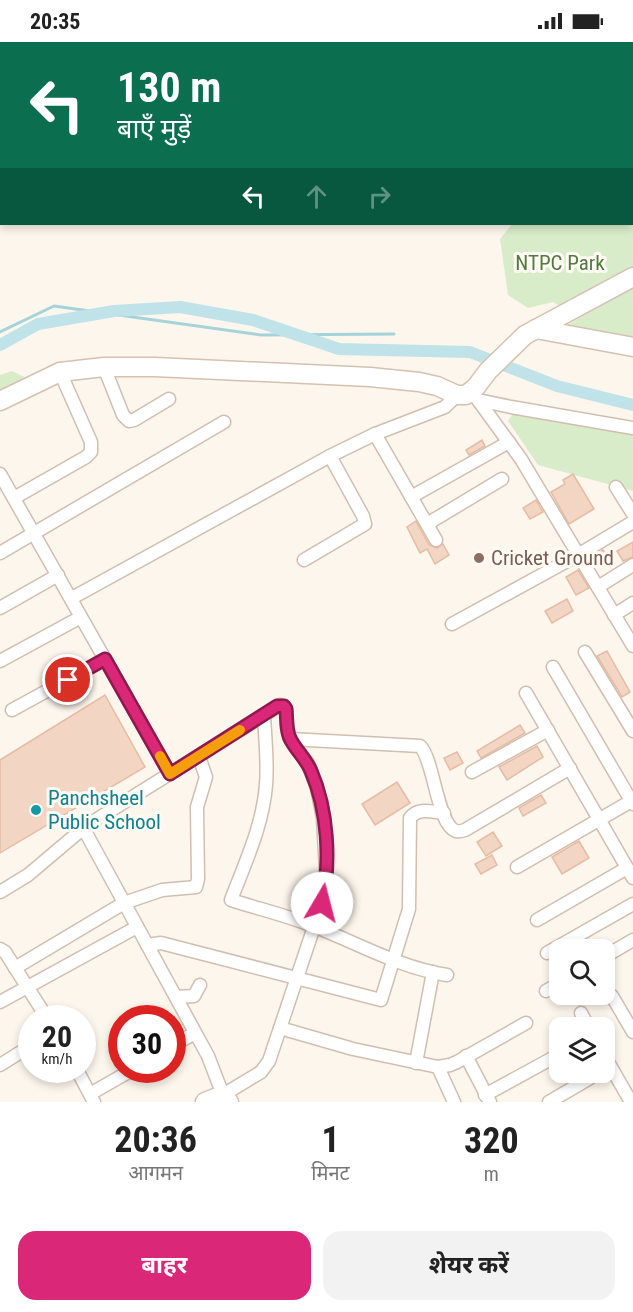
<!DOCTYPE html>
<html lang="hi">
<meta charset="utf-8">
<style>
:root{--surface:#fff;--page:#f2f2f2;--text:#222;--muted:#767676;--accent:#db2777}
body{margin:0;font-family:"Roboto Condensed","Noto Sans Devanagari",sans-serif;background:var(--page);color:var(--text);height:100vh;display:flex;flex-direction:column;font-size:22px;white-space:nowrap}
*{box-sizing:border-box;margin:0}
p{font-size:20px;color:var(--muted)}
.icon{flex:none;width:33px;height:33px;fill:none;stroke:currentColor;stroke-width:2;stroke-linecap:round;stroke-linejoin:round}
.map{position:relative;height:1060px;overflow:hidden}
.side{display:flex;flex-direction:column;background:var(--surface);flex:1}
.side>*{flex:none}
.top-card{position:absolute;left:0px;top:0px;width:633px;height:183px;box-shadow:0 3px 9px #0003;background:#0b6e4f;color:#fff;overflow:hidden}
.buttons{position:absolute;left:549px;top:897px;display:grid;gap:12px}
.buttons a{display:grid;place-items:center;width:66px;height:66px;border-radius:12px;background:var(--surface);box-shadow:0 3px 9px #0003;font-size:30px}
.speed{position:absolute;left:18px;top:963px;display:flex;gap:12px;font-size:30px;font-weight:700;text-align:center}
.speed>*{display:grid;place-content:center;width:78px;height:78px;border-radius:50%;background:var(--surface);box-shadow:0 3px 9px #0003;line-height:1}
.speed small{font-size:15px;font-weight:400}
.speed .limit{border:9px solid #d22;background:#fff;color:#111}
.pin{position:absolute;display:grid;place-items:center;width:51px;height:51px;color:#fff;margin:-26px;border:3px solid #fff;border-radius:50%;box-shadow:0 2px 6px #0007}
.me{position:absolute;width:66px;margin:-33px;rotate:8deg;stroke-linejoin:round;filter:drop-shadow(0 0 4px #0008)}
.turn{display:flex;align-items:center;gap:21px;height:126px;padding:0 18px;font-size:27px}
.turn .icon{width:78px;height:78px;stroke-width:2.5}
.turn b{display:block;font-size:42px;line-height:51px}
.lanes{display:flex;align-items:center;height:57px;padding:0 18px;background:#0003;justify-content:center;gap:30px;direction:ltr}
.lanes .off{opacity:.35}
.eta{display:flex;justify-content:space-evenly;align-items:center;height:102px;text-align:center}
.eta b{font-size:36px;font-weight:700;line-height:42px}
.button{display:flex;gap:12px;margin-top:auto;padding:12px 18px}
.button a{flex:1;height:69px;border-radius:18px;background:var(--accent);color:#fff;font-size:24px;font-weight:700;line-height:69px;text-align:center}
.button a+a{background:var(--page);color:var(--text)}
.status{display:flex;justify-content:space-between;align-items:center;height:42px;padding:0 30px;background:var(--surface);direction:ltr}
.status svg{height:16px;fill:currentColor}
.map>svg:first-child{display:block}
.green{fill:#d8ecc9}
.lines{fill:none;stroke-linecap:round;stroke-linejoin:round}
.stream{stroke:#a5d3da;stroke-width:3}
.canal{stroke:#bfe3e8;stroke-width:12}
.building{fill:#f3d5c3;stroke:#e6bba3;stroke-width:1.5}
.street-casing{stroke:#d1beb0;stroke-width:15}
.secondary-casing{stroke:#d6c0b0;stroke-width:21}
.path{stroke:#d9b8a5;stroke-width:2;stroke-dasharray:1.5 4.5;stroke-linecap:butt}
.street{stroke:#fff;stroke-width:12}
.secondary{stroke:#fff;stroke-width:18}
.route-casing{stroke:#8e194d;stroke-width:15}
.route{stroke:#db2777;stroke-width:10}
.slow{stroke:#f59e0b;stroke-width:10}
.education-dot{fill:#8d6e63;stroke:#fffaf3;stroke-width:2}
.culture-dot{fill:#0f9aa8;stroke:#fffaf3;stroke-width:2}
.labels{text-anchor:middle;stroke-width:6;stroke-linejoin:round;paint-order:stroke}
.park-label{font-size:21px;fill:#537a41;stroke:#fffaf3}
.education-label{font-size:21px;fill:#785e54;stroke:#fffaf3;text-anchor:start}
.culture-label{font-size:21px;fill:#0d838f;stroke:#fffaf3;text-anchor:start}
</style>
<div class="status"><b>20:35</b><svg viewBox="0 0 49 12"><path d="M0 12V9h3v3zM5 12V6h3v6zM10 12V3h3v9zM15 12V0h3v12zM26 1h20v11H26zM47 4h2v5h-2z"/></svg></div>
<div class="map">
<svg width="633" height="1060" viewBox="0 0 633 1060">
<rect width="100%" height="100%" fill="#fdf6ec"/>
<g class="green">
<path d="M0 0H417L2 2 0 149Z"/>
<path d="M633 58V229L565 267 553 260 528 266 508 253 500 197 512 182H632Z"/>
<path d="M633 242V300L566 284 625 247Z"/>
<path d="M12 329 32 339 0 356V333Z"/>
<path d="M515 369 633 392V449L538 423 508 379Z"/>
</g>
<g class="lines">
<path class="stream" d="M0 290 54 264 261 293 394 292"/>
<path class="canal" d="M0 303 38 282 114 269 180 265 253 278 339 307 470 310 557 344 633 363"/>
</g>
<g class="building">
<path d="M482 398 485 404 469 413 466 408Z"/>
<path d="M573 432 594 467 569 482 551 450 565 442 563 438Z"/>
<path d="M536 458 543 470 530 477 523 466Z"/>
<path d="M416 479 429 503 437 506 443 502 449 513 435 522 427 507 420 511 407 485Z"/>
<path d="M633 500V515L623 519 617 509Z"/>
<path d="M603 508 610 519 602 524 600 519 594 523 590 516Z"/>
<path d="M578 528 589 546 576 553 566 535Z"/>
<path d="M567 557 573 569 552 581 545 569Z"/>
<path d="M607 609 630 650 622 655 597 614Z"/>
<path d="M105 653 145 725 0 811V718Z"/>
<path d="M520 683 525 691 481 716 477 709Z"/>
<path d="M537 704 543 715 507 738 499 725Z"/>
<path d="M457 710 463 721 450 728 444 716Z"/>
<path d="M397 740 410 761 375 783 362 762Z"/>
<path d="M541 753 546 761 523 774 519 766Z"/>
<path d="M493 790 502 804 486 814 477 800Z"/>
<path d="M579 799 589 816 562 832 552 815Z"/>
<path d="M492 813 497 823 481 832 475 822Z"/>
</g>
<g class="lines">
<g class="street-casing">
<g id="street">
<path d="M104 325 123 373 129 379 134 378 169 357"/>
<path d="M478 358 521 417 633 604"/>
<path d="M478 358 511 365 633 386"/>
<path d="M375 392 436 498"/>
<path d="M0 432 170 732"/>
<path d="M616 445 633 472"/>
<path d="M411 455 509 400"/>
<path d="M14 456 86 415 91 410V400L60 330"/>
<path d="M427 482 502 437"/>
<path d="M0 511 224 380"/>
<path d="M304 518 365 482 363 474 330 414"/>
<path d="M598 545 633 523"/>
<path d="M72 556 330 414 375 392 445 365 457 353"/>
<path d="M0 566 58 533"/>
<path d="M614 573 633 561"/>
<path d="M452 582 578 513 633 480"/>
<path d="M585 610 633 689"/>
<path d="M0 619 81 575"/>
<path d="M553 625 633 762"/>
<path d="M526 651 633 836"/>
<path d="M280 663 286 667 287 685 290 697 308 722 317 746 323 776 326 829 322 861 269 1019 261 1030 223 1053 208 1014 86 791V784Z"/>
<path d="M12 668 105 617"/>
<path d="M264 673C265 696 268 720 266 743 263 783 245 821 231 858 259 867 289 874 316 885 359 902 401 926 447 933"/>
<path d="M290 697 420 704C434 717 437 783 456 789 459 790 462 789 465 788L570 726"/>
<path d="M472 730 548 688"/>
<path d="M517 825 633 758"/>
<path d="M0 850 28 833 86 784"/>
<path d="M537 878 627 826"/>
<path d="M147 903 161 901 381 958 409 867 410 776C418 765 432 770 444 771"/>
<path d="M0 907 5 910 47 976"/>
<path d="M547 911 633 862"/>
<path d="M604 915 633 898"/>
<path d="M15 926 124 861 162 848 196 845 198 837 197 765 206 735 199 715"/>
<path d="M546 949 560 941"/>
<path d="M612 954 633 990"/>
<path d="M176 955 194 954 200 943"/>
<path d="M0 960 137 885"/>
<path d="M581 971 589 986"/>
<path d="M280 986 353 1007 438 1025 450 1023 457 1020 526 981"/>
<path d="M172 1004 195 991"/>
<path d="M604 1013 631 1060"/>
<path d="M466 1014 490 1060"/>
<path d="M416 1021 433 930"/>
<path d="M0 1023 32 1003"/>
<path d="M438 1025 454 1060"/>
<path d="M77 1028 94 1060"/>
<path d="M90 1052 132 1028"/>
<path d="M485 1053 560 1012"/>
<path d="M549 1060 590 1036"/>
</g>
</g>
<g class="secondary-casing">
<g id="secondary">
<path d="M536 287 633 305"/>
<path d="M0 359 60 330 104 325H155L370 335 419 340 437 344 457 353H466L476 345 488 329 525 293 633 235"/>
<path d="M205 1060 223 1053 229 1060"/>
</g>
</g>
<g class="path">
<path d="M273 2 289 0"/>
<path d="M0 16H2"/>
</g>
<use href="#street" class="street"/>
<use href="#secondary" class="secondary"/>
</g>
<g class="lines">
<g class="route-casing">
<path id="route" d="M68 638 105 617 170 732 277 664H284L286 667C287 676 286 685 289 694 294 707 306 716 311 729 328 768 331 820 322 861"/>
</g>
<use href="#route" class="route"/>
<path class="slow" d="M160 714 170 732 240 688"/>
</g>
<circle class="education-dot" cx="479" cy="516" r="6"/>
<circle class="culture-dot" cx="36" cy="768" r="6"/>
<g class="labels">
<g class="park-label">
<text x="560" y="228">NTPC Park</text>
</g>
<g class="education-label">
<text x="491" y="523">Cricket Ground</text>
</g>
<g class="culture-label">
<text x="48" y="763">Panchsheel<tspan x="48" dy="24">Public School</tspan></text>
</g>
</g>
</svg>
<div class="buttons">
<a><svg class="icon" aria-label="search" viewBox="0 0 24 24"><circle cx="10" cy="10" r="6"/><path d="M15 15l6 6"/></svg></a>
<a><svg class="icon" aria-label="layers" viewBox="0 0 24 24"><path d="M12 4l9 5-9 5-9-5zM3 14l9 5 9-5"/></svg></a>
</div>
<div class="speed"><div>20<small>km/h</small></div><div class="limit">30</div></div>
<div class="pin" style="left:68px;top:638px;background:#d93025"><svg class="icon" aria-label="arrive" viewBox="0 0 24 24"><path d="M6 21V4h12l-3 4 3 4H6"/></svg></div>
<svg class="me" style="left:322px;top:861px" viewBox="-20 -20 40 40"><circle r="19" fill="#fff"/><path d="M0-13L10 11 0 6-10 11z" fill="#db2777"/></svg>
<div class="top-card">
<div class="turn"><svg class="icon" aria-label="left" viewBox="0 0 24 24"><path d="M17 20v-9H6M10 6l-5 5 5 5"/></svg><div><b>130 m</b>बाएँ मुड़ें</div></div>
<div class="lanes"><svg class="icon" aria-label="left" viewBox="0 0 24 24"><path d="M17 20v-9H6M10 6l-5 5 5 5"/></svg><svg class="icon off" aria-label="ahead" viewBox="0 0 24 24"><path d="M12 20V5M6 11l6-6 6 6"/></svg><svg class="icon off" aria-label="right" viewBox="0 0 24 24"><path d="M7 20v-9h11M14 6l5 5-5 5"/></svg></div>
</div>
</div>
<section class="side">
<div class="eta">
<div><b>20:36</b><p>आगमन</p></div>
<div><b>1</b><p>मिनट</p></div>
<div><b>320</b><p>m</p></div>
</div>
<div class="button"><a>बाहर</a><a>शेयर करें</a></div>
</section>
